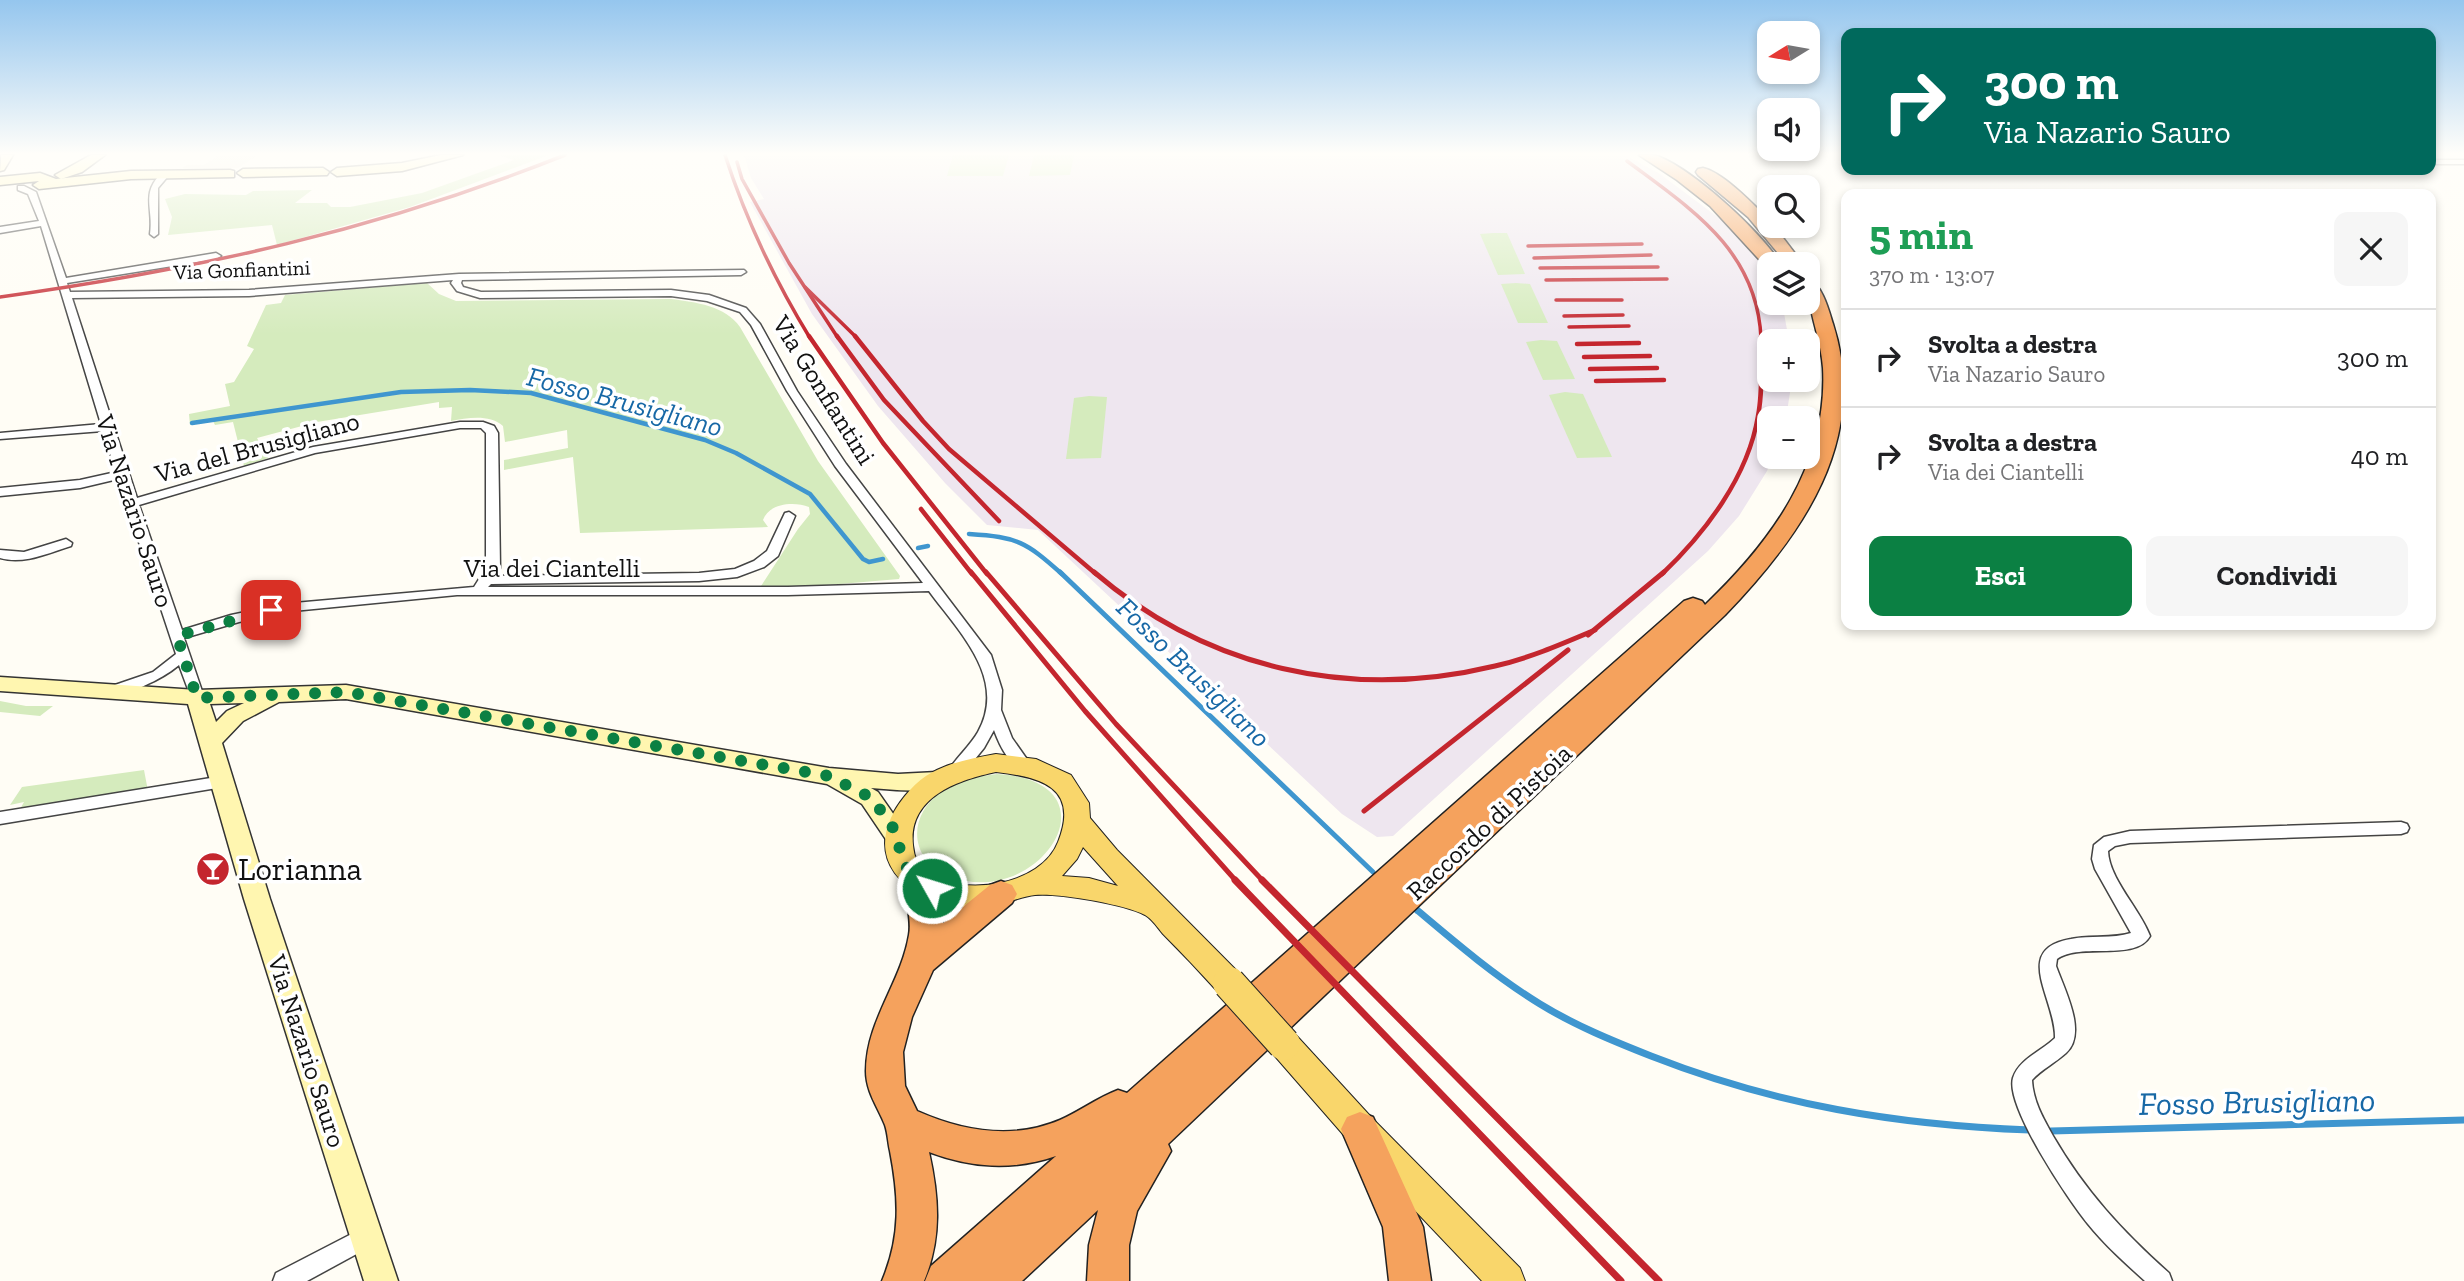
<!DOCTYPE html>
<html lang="it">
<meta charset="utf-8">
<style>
:root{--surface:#fff;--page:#f6f6f6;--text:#202124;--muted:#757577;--line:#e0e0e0;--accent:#0b8043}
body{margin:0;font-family:"Zilla Slab",serif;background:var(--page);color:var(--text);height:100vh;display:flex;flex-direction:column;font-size:26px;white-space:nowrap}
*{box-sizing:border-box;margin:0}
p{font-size:23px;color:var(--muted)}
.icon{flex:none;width:38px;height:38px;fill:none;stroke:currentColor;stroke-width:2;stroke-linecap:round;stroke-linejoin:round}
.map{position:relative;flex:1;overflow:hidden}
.panel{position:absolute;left:1841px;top:189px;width:595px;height:441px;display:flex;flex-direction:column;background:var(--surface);border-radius:14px;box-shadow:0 4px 10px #0003}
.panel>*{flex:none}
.banner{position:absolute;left:1841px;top:28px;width:595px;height:147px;border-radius:14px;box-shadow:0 4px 10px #0003;background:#00695c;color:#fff;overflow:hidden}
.needle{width:46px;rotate:259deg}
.buttons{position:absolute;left:1757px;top:21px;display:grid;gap:14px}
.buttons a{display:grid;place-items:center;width:63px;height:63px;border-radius:14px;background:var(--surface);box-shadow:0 4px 10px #0003;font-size:35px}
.pin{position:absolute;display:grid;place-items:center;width:60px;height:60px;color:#fff;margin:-30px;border-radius:14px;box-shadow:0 4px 10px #0006}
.me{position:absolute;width:77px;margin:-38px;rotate:309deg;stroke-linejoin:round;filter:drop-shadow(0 0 5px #0008)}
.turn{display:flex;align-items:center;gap:24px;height:147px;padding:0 28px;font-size:32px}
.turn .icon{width:91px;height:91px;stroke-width:2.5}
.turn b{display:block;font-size:49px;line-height:60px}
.round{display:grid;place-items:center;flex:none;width:74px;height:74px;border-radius:14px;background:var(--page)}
.head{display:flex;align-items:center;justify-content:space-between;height:119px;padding:0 28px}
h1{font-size:42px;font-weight:800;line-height:52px;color:#1e9e55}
.action{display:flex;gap:14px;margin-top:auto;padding:14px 28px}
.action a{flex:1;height:80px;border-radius:14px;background:var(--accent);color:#fff;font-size:28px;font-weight:800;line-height:80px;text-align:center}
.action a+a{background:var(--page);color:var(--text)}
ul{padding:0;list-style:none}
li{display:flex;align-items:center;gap:21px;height:98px;padding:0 28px;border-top:2px solid var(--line)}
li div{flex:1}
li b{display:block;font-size:26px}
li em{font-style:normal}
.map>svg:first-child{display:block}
.industrial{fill:#eee6ef}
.green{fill:#d5ebbd}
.plaza{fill:#f1ede2}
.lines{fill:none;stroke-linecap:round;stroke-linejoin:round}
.stream-far2{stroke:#3f96cf;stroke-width:4.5}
.stream-far1{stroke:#3f96cf;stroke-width:5}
.stream{stroke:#3f96cf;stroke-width:7}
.street-casing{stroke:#444;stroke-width:3}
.secondary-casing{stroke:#333;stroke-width:3}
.primary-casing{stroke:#222;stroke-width:2}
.highway-casing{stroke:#222;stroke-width:3}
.street{fill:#fff;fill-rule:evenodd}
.secondary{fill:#fff6b0;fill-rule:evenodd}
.primary{fill:#f9d66b;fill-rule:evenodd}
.highway{fill:#f5a25d;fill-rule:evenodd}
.rail-far3{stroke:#c4262e;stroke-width:3.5}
.rail-far2{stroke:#c4262e;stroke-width:4.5}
.rail-far1{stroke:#c4262e;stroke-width:5}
.rail{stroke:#c4262e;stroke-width:7}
.primary-bridge-casing{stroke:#222;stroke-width:34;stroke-linecap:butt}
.primary-bridge{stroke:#f9d66b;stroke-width:32}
.route{stroke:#0b8043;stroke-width:12;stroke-dasharray:0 21.6}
.labels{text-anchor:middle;stroke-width:7;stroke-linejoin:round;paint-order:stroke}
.far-street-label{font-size:21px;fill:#111;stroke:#fff}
.street-label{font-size:26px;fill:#111;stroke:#fff}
.water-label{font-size:28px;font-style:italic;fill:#1768a6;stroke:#fff}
.near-poi-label{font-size:32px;fill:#111;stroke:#fff;text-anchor:start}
.near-water-label{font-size:33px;font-style:italic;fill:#1768a6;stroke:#fff}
</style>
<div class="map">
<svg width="2464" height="1281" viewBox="0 0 2464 1281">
<rect width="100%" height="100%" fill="#fffdf5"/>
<path class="industrial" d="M744 155H1625L1660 174 1731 227 1757 258 1769 280V303H1780L1784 313 1789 341H1769V380H1792L1786 418H1769V457H1773L1767 471 1739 516 1708 551 1393 836 1377 837 1342 814 1038 530 987 525 945 483 878 406 812 314 750 202 764 199 751 178Z"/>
<g class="green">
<path d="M499 155H549L410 207 277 245 272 225 168 235 172 217 165 199 185 194 246 195 253 191 312 190 295 203H327L331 207H350L422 193 514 160Z"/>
<path d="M953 155H1009L1003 176H947Z"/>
<path d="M1034 155H1074L1070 175 1029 176Z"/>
<path d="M1493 233H1507L1525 274 1498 275 1480 234Z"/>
<path d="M427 283 439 294 456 301 671 299C695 302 726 306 740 327L818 461 900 576 899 579 816 586H761L798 529 810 514 809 507C794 501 769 503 763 520L768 527 580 533 573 457 504 470V460L568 448 567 430 505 442 503 426C489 414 468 418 451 421L452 407 439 408V402L317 422 257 438 268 458 244 466 233 422 215 425 213 421 190 425 189 414 230 406 225 384 234 382 254 349 247 346 266 305 281 303 285 295Z"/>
<path d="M1516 283 1530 284 1548 323H1518L1501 284Z"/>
<path d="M1541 340 1557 341 1575 379 1543 380 1526 342Z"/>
<path d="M1565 392 1583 394 1612 457 1577 458 1549 395Z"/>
<path d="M1089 396 1107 397 1101 458 1066 459 1074 398Z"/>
<path d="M0 701 26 706H53L40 716 0 712Z"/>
<path d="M144 770 148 791 19 811 24 802 10 805 22 787Z"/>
<path d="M997 774C1124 782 1038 912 949 876 909 860 907 816 941 792 958 781 977 776 997 774Z"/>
</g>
<path class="plaza" d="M219 155H258L238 168H182L187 165H204Z"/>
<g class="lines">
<g class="stream-far2">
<path d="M192 423 401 392 470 390 531 393 705 440 736 453 810 494 863 559 869 562 883 559"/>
<path d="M969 534C1018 537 1026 542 1062 574"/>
<path d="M918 548 928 546"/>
</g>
<path class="stream-far1" d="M1060 572 1373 872"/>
<g class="stream">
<path d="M1417 910C1456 943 1496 977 1540 1004 1574 1025 1613 1041 1651 1056 1776 1105 1896 1125 2030 1130"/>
<path d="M2051 1131 2464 1120"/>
</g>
<g class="street-casing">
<g id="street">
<rect x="2431" y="160" width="33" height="4"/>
<path d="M162 173 169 175 158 188V234L154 237 150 234C154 209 140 193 162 173Z"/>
<path d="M18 186H24L36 192 66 278 216 253 221 256 216 259 67 283 70 292 249 290 459 274 744 270 746 272 741 275 462 280 461 283 463 287 481 292 671 290 709 295 746 308 760 324 797 391 846 464 991 655 1002 690 1001 710 1012 738 1031 765 1029 769C1012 773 999 744 994 730L984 748 962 775H950L948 771C957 757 970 746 978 732 1008 678 958 631 929 591L788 595H457L283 612 239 622 184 638 204 697 202 700H192L179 665C165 677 128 697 109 693L107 690 109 687 153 672 176 654 118 479 80 488 0 496V488L80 480 116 472 103 431 0 439V433L101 424 41 226 0 233V227L39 221 28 194 18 190ZM453 280 451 283 457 291 480 298 671 296 707 301 740 312 751 325 787 391 835 466 923 583 788 587H488L491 584 699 581 737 577 764 567 778 556 795 516 789 512 785 513 767 551 754 561 735 569 699 573 497 576 500 568 498 433 494 426 483 422H460L313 447 137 498 72 298 249 296ZM460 428H481L486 433V568L474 587 283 604 231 615 182 630 139 505 315 453Z"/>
<path d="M66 539 72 543 71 546C48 553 24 565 0 558V550L24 552Z"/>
<path d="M223 776 229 778 231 782 229 786 0 824V812Z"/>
<path d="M2401 822 2407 824 2409 828 2407 832 2401 834 2130 843 2115 846 2108 851C2109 879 2140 909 2150 936 2136 962 2080 942 2057 959L2056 966C2064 989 2088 1033 2066 1053 2055 1063 2042 1069 2032 1080 2033 1101 2043 1118 2053 1136 2085 1191 2122 1231 2169 1273L2172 1281H2145C2125 1263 2105 1245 2088 1224 2069 1201 2005 1106 2013 1078 2019 1059 2042 1051 2055 1038 2056 999 2011 949 2071 939 2090 935 2112 939 2131 933L2095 869 2092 859 2094 845 2104 837 2130 831Z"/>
<path d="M367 1226 375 1230 378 1237 375 1244 307 1281H273L276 1273Z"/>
</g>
</g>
<g class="secondary-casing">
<g id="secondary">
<path d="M1 155H13L4 170 0 171Z"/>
<path d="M91 155H105L82 172 61 179 55 175Z"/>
<path d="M441 155H463L402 171 337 176 331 172 337 168 402 163Z"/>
<path d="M323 168 329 172 327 175 243 177 237 173 243 169Z"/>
<path d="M230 170 234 171V177L131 179 39 189 33 185 39 181 0 185V177L40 173 56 179 131 171Z"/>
<path d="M0 677 197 690 346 685 829 768 898 774 937 772 945 774 949 780 945 786C922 793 895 790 871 788L878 792 908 835 905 841 896 844 887 841 862 804 827 784 346 699 279 702 243 721 222 743 270 899 398 1281H364L244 899 188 704 0 691ZM244 703 227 711 216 722 210 704Z"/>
</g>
</g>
<g class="primary-casing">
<g id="primary">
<path d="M996 754 1036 759 1071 775 1089 803 1090 818 1117 850 1240 974 1244 983 1240 992 1229 995 1218 992C1200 972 1182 953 1163 934 1158 928 1152 919 1145 915 1123 904 1059 893 1035 895 1017 897 998 908 978 908 906 907 851 855 910 790 932 765 964 760 996 754ZM996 772C1040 777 1080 787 1058 842 1041 886 963 897 927 873 917 866 914 856 913 845 908 797 958 780 996 772ZM1083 847 1118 886 1089 878 1062 876 1077 859Z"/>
<path d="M1284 1031 1295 1034 1372 1118 1520 1268 1525 1281H1482L1348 1140 1273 1054 1268 1044 1273 1034Z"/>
</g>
</g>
<g class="highway-casing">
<g id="highway">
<path d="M1639 155C1646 155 1654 154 1660 157 1697 173 1760 231 1781 264H1769V268H1767L1710 206 1677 180Z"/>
<path d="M1703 168C1724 173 1754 205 1769 220V226H1774L1803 264H1787L1748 217 1698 175 1696 172 1698 169Z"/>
<path d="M1808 280C1822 283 1829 311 1833 324 1870 440 1802 535 1725 615L1168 1144 1171 1151 1137 1211 1129 1245V1281H1087L1089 1245 1098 1210 1022 1281H925L931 1266 1056 1156C1012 1171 972 1168 929 1152 939 1197 942 1238 924 1281H882C901 1236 899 1198 890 1151 888 1143 888 1134 885 1125 878 1107 866 1092 866 1071 866 1021 901 983 909 935 913 915 900 891 910 873L921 870 932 873 937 882 943 923 990 885 1001 881 1012 885 1017 894 1012 903 933 970 912 1017 903 1052 905 1086 917 1111C962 1131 1013 1140 1060 1120 1080 1111 1097 1098 1118 1090L1127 1093 1684 601 1693 598 1702 601 1705 605C1772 541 1828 465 1823 368 1821 337 1807 310 1808 280Z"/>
<path d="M1360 1112 1373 1117 1423 1227 1431 1281H1389L1383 1227 1341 1129 1347 1117Z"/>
</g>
</g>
<use href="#street" class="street"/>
<use href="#secondary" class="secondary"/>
<use href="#primary" class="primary"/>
<use href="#highway" class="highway"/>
<g class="rail-far3">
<path d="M725 155C746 220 774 279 810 338"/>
<path d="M1627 161C1691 209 1757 250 1761 338"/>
<path d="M737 162 742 179 789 263 838 338"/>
<path d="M1528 246 1642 244"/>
<path d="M1534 258 1651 255"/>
<path d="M1540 268 1658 267"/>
<path d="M1546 280 1667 279"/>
<path d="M805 287 857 338"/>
<path d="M0 297C200 269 377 230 565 155"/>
<path d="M1556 300H1622"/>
<path d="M1564 316 1623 315"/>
<path d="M1569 327 1629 326"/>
</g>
<g class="rail-far2">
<path d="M809 336 883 443 987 574"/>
<path d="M837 336 884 400 999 521"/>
<path d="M855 336 923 421 949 449 1096 574"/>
<path d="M1577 344 1639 343"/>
<path d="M1584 357 1650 356"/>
<path d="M1590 369 1657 368"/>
<path d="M1596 381 1664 380"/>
<path d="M921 509 972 574"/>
<path d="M1662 574C1705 533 1748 477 1758 416 1763 390 1761 362 1761 336"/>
</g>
<g class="rail-far1">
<path d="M971 572 1085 711 1237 882"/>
<path d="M986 572 1116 724 1264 882"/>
<path d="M1094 572C1207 669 1350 701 1495 666 1530 658 1562 644 1595 630"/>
<path d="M1588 635 1664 572"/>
<path d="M1364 811 1568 650"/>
</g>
<g class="rail">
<path d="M1235 880 1621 1281"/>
<path d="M1262 880 1659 1281"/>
</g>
<g class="primary-bridge-casing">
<path id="primary-bridge" d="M1229 983 1284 1044"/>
</g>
<use href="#primary-bridge" class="primary-bridge"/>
</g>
<linearGradient id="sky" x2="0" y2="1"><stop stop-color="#95c6ee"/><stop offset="0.46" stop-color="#fffefa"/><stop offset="1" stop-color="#fffefa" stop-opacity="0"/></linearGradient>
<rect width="2464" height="334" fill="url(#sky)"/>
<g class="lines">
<path class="route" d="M271 610 177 636 197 698 346 692 829 776C844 786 864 790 876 804 882 813 894 826 897 837 903 863 905 875 932 888"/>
</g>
<defs>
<g id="bar-disc" transform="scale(1.75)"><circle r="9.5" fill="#c4262e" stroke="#fff"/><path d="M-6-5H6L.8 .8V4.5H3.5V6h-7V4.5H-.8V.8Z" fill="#fff"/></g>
</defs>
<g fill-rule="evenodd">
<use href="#bar-disc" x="213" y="869"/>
</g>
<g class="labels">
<g class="far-street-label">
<text transform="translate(242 270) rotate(-2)" y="7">Via Gonfiantini</text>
</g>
<g class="street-label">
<text transform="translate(824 390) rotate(58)" y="9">Via Gonfiantini</text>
<text transform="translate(257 447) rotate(-15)" y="9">Via del Brusigliano</text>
<text transform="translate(135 511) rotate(72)" y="9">Via Nazario Sauro</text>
<text x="552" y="577">Via dei Ciantelli</text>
<text transform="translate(1489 822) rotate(-43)" y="9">Raccordo di Pistoia</text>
<text transform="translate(307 1051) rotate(72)" y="9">Via Nazario Sauro</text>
</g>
<g class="water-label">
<text transform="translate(625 401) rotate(15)" y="10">Fosso Brusigliano</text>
<text transform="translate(1194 672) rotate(44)" y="10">Fosso Brusigliano</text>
</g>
<g class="near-poi-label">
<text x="238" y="880">Lorianna</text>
</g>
<g class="near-water-label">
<text transform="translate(2257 1101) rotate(-1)" y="12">Fosso Brusigliano</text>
</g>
</g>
</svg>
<div class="buttons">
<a><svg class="needle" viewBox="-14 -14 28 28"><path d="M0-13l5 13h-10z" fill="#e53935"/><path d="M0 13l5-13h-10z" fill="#757577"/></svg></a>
<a><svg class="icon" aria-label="sound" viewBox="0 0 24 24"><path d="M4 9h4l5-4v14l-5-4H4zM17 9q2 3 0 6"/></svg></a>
<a><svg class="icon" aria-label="search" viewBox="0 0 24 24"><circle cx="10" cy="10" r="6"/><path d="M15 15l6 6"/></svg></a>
<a><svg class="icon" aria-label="layers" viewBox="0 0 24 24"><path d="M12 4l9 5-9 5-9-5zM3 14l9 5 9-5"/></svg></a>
<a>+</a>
<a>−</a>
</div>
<div class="pin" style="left:271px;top:610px;background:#d93025"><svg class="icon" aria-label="arrive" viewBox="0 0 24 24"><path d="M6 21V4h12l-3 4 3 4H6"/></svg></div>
<svg class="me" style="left:932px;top:888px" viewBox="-20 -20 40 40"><circle r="17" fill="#0b8043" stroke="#fff" stroke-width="3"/><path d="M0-11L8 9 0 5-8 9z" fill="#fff"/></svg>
<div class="banner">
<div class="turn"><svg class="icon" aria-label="right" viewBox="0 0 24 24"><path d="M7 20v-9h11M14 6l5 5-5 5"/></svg><div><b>300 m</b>Via Nazario Sauro</div></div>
</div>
<section class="panel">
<div class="head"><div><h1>5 min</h1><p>370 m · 13:07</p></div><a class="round"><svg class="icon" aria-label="close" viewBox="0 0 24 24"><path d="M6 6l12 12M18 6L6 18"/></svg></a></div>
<ul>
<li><svg class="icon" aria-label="right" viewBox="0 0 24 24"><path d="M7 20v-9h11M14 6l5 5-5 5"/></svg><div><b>Svolta a destra</b><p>Via Nazario Sauro</p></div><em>300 m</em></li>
<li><svg class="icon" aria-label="right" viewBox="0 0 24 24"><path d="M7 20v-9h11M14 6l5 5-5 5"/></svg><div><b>Svolta a destra</b><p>Via dei Ciantelli</p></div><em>40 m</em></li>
</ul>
<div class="action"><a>Esci</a><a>Condividi</a></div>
</section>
</div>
